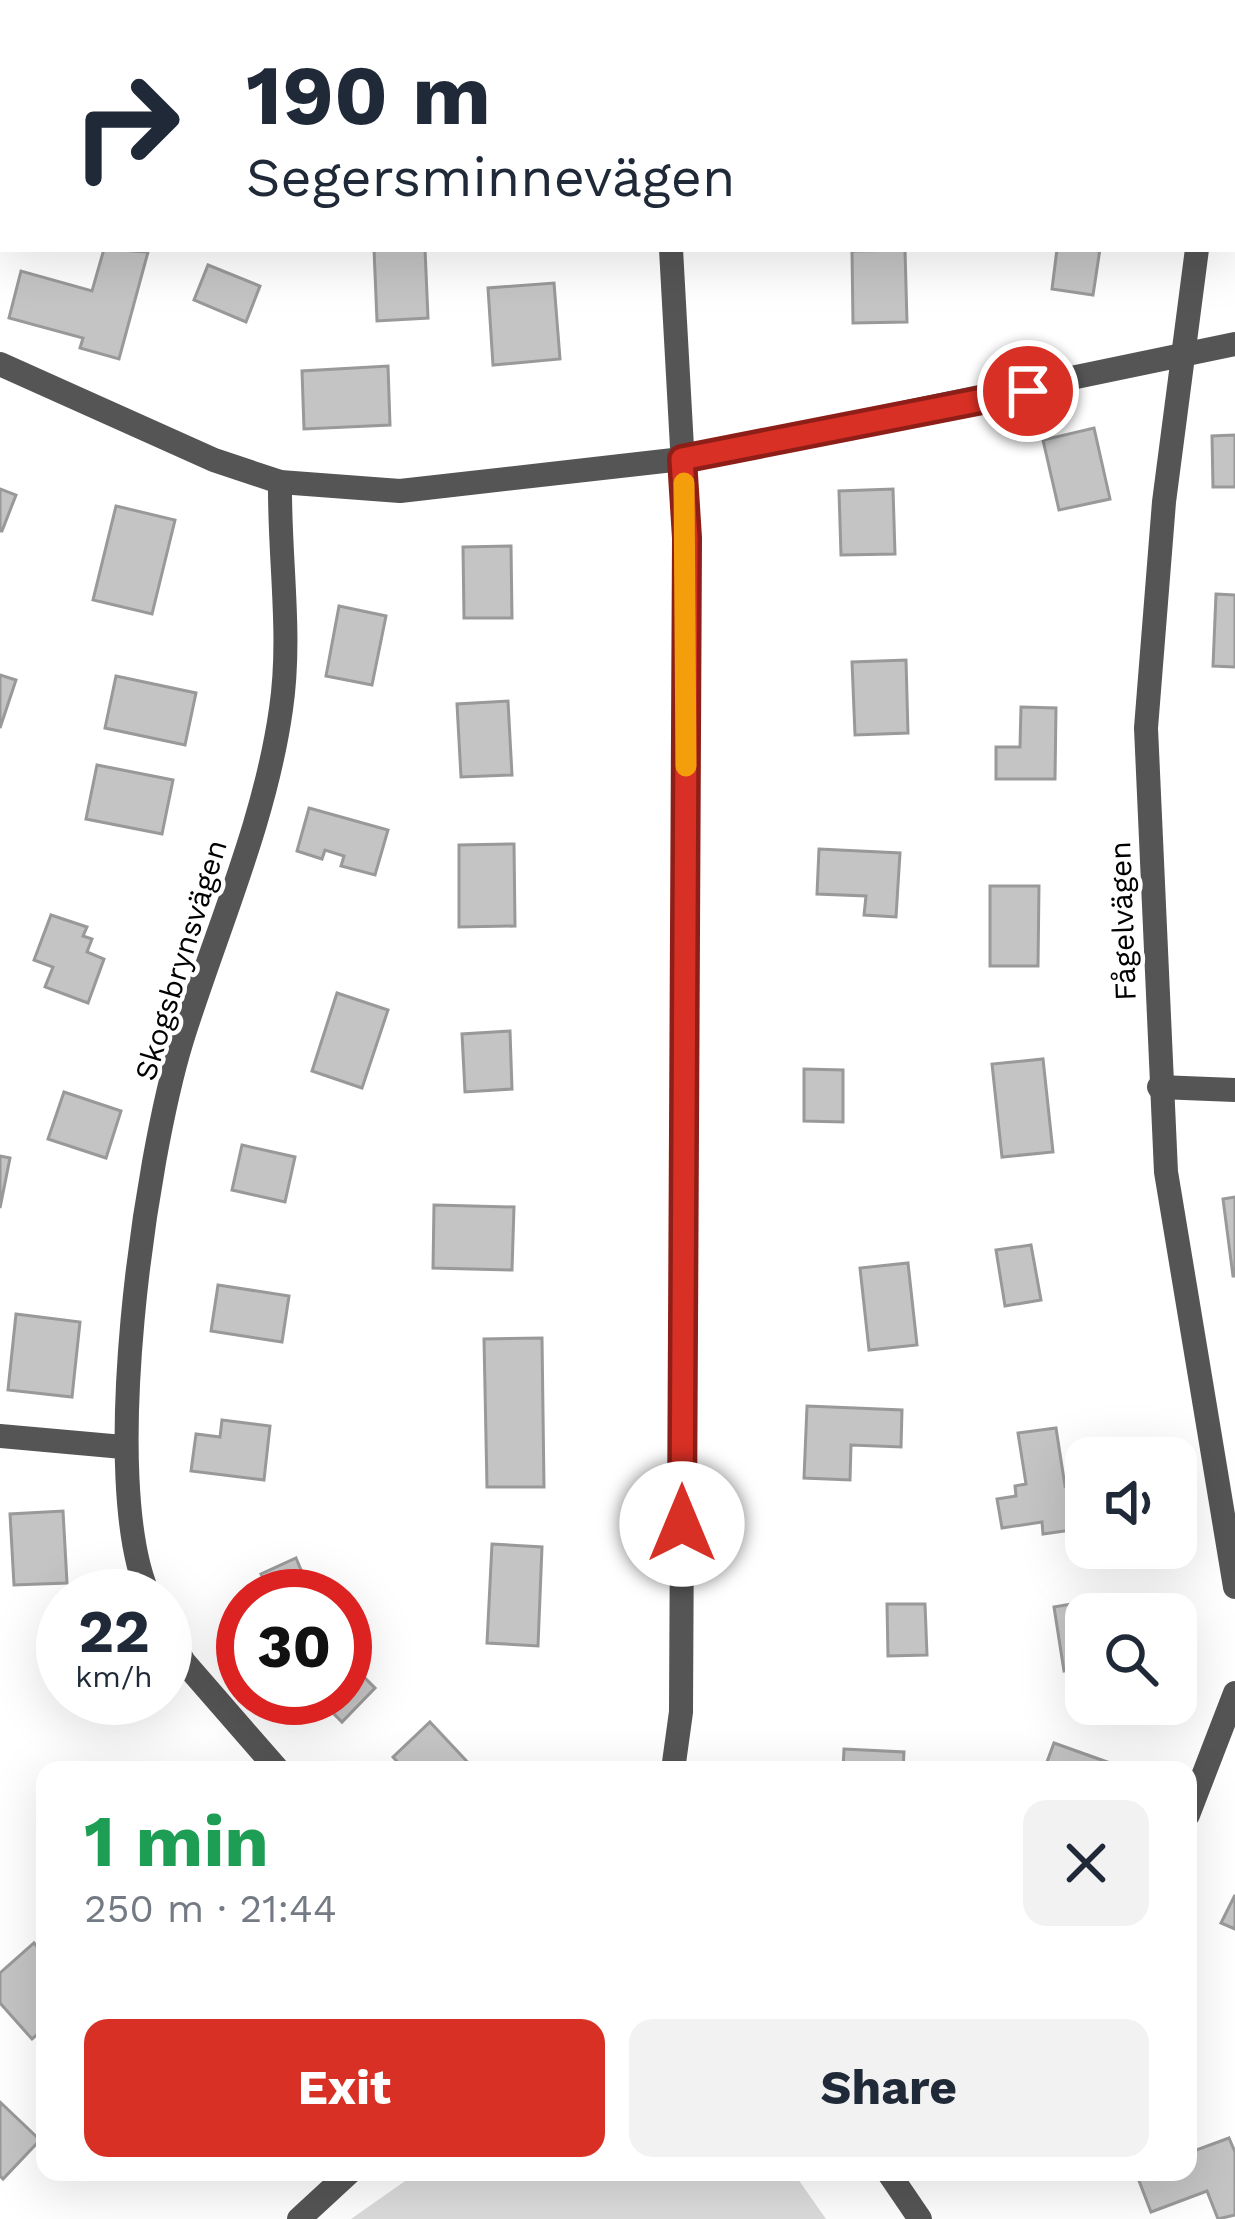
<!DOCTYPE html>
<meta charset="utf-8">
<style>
:root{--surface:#fff;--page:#f2f2f3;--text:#1f2937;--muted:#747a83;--accent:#d93025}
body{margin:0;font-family:"Work Sans",sans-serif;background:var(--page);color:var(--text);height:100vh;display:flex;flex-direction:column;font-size:45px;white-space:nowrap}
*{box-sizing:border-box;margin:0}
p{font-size:39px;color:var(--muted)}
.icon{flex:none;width:66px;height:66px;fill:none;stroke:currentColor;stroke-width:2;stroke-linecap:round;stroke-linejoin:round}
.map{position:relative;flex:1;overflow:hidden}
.panel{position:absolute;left:36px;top:1761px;width:1161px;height:420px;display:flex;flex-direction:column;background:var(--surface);border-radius:24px;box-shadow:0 12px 48px #0002}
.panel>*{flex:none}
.hud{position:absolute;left:0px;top:0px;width:1236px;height:252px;box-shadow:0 12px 48px #0002;background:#fff;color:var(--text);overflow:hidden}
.controls{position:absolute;left:1065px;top:1437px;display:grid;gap:24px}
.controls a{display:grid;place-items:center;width:132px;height:132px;border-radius:24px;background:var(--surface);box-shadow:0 12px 48px #0002;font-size:60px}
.speed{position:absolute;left:36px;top:1569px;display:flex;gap:24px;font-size:60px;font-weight:700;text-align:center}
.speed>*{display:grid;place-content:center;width:156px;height:156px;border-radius:50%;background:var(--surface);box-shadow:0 12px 48px #0002;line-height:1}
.speed small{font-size:30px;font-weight:400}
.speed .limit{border:18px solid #d22;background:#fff;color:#111}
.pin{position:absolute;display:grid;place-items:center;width:102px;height:102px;color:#fff;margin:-51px;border:6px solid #fff;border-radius:50%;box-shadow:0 3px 12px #0007}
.me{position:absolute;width:132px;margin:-66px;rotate:0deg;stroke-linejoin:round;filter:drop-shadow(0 0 9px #0008)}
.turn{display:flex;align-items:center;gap:42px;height:252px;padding:0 48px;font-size:54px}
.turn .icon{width:156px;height:156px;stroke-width:2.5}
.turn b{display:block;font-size:84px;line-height:102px}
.round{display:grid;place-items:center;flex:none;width:126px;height:126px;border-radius:24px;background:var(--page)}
.head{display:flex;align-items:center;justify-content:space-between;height:204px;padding:0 48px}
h1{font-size:72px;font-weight:700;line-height:90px;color:#1e9e55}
.action{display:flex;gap:24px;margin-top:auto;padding:24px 48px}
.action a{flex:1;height:138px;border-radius:24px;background:var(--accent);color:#fff;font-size:48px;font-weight:700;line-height:138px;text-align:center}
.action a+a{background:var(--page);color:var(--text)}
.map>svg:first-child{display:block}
.green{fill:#dcdcdc}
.building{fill:#c4c4c4;stroke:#999;stroke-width:3}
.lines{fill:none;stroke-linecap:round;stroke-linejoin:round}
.minor{stroke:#555;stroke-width:24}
.route-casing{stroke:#8d1f18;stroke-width:30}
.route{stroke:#d93025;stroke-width:21}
.slow{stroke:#f59e0b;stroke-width:21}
.labels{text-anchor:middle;stroke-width:9;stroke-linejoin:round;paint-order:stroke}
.street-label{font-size:30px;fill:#000;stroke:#fff}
</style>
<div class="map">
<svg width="1235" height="2219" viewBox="0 0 1235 2219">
<rect width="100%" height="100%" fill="#fff"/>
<path class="green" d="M418 2172H793L826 2219H351Z"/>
<g class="building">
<path d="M104 249 148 252 119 359 80 348 83 338 9 318 21 271 92 291Z"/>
<path d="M374 249H425L428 318 377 321Z"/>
<path d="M1057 249H1100L1093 295 1052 289Z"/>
<path d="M905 250 907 322 853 323 852 251Z"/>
<path d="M208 265 260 286 246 322 194 300Z"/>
<path d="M554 283 560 359 493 365 488 288Z"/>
<path d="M388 366 390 425 304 429 302 371Z"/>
<path d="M1094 428 1110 499 1059 510 1043 440Z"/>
<path d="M1235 435V487H1213L1212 436Z"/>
<path d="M0 489 16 495 2 531H0Z"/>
<path d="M893 489 895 554 841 555 839 491Z"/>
<path d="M116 506 175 520 152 614 93 600Z"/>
<path d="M511 546 512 618H464L463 547Z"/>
<path d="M1216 594 1235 595V667L1213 666Z"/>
<path d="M339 606 386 616 372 685 326 676Z"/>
<path d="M906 660 908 733 855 735 852 662Z"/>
<path d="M0 675 16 680 0 728Z"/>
<path d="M116 676 196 693 185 745 105 728Z"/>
<path d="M508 701 512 775 461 777 457 704Z"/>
<path d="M1021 707 1056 708 1055 779H996V747H1020Z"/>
<path d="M97 765 173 780 162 834 86 819Z"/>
<path d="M309 808 388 830 375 875 341 866 344 856 325 850 322 859 297 851Z"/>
<path d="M514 844 515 926 459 927V845Z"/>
<path d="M819 849 900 853 896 917 864 915 866 896 817 894Z"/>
<path d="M990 886H1039L1038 966H990Z"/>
<path d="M51 915 87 927 83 936 92 939 87 952 104 959 88 1003 45 987 53 967 34 960Z"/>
<path d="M337 993 388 1010 362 1088 312 1071Z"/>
<path d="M510 1031 512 1089 465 1092 462 1034Z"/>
<path d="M1043 1059 1053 1152 1002 1157 992 1064Z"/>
<path d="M804 1069 843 1070V1122L804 1121Z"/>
<path d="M64 1092 121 1111 106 1158 48 1139Z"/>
<path d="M242 1145 295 1157 285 1202 232 1190Z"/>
<path d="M0 1156 10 1158 0 1208Z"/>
<path d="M1235 1197V1276H1233L1223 1199Z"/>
<path d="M434 1205 514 1207 512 1270 433 1268Z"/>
<path d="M1031 1245 1041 1300 1005 1306 996 1250Z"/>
<path d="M908 1263 917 1345 869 1350 860 1268Z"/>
<path d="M218 1285 289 1296 282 1342 211 1331Z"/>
<path d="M16 1314 80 1322 72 1397 8 1390Z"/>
<path d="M542 1338 544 1487H487L484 1339Z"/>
<path d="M807 1406 902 1410 901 1447 851 1445 850 1480 804 1478Z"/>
<path d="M222 1420 270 1426 264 1480 191 1471 196 1434 220 1437Z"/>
<path d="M1056 1428 1065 1486 1086 1476V1528L1043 1534 1042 1522 1002 1528 997 1499 1016 1496 1015 1486 1026 1484 1018 1433Z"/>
<path d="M63 1511 67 1583 14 1585 10 1514Z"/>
<path d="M492 1544 542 1547 538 1646 487 1643Z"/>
<path d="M296 1558 312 1596H271L261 1574Z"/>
<path d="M1089 1601 1086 1667 1064 1671 1054 1607Z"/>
<path d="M887 1604H925L927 1655 888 1656Z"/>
<path d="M345 1658 375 1688 342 1722 318 1698H345Z"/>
<path d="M430 1722 475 1770H405L393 1757Z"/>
<path d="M1054 1743 1110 1763 1107 1770H1044Z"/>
<path d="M844 1749 904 1752 903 1770H843Z"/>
<path d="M1235 1895V1929L1221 1923Z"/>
<path d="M34 1943 45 1956V2028L32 2039 0 2003V1973Z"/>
<path d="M0 2102 40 2140 3 2179 0 2176Z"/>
<path d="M1229 2138 1235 2152V2215L1218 2219 1207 2191 1151 2212 1136 2173 1188 2172V2153Z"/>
</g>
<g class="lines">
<g class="minor">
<path d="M657 0V3"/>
<path d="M1233 28 1235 16"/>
<path d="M671 249 687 538 681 1712 673 1770"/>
<path d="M1197 249 1164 502 1146 728 1166 1172 1235 1587"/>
<path d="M0 364 214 460 280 482 400 491 682 459 1235 344"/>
<path d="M1159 1087 1235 1090"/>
<path d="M0 1436 123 1447"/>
<path d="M149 1596C98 1482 145 1161 182 1040 216 931 265 823 281 709 292 635 279 557 280 482"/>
<path d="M165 1630 184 1662 278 1770"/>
<path d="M1188 1815 1235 1693"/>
<path d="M888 2172 920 2219"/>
<path d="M299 2219 350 2172"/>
</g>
</g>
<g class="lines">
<g class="route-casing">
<path id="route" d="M682 1524 687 538 682 459 1028 391"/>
</g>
<use href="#route" class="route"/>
<path class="slow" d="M684 483 686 766"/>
</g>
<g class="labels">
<g class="street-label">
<text transform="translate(1123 921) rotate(-92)" y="10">Fågelvägen</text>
<text transform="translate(181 960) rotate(-73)" y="10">Skogsbrynsvägen</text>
</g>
</g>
</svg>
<div class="controls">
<a><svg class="icon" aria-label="sound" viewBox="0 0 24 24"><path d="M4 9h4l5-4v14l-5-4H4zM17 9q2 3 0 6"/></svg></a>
<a><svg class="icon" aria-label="search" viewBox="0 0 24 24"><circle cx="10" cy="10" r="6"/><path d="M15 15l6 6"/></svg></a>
</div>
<div class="speed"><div>22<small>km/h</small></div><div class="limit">30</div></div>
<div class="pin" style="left:1028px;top:391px;background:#d93025"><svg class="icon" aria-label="arrive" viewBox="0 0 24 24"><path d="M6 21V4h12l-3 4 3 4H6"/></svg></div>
<svg class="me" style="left:682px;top:1524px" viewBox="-20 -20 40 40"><circle r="19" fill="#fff"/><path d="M0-13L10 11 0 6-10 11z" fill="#d93025"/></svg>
<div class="hud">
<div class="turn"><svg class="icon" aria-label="right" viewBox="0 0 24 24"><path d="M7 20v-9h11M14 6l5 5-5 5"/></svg><div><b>190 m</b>Segersminnevägen</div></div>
</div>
<section class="panel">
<div class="head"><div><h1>1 min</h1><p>250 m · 21:44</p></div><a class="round"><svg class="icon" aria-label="close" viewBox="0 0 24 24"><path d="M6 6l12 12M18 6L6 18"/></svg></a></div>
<div class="action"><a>Exit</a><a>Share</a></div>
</section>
</div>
